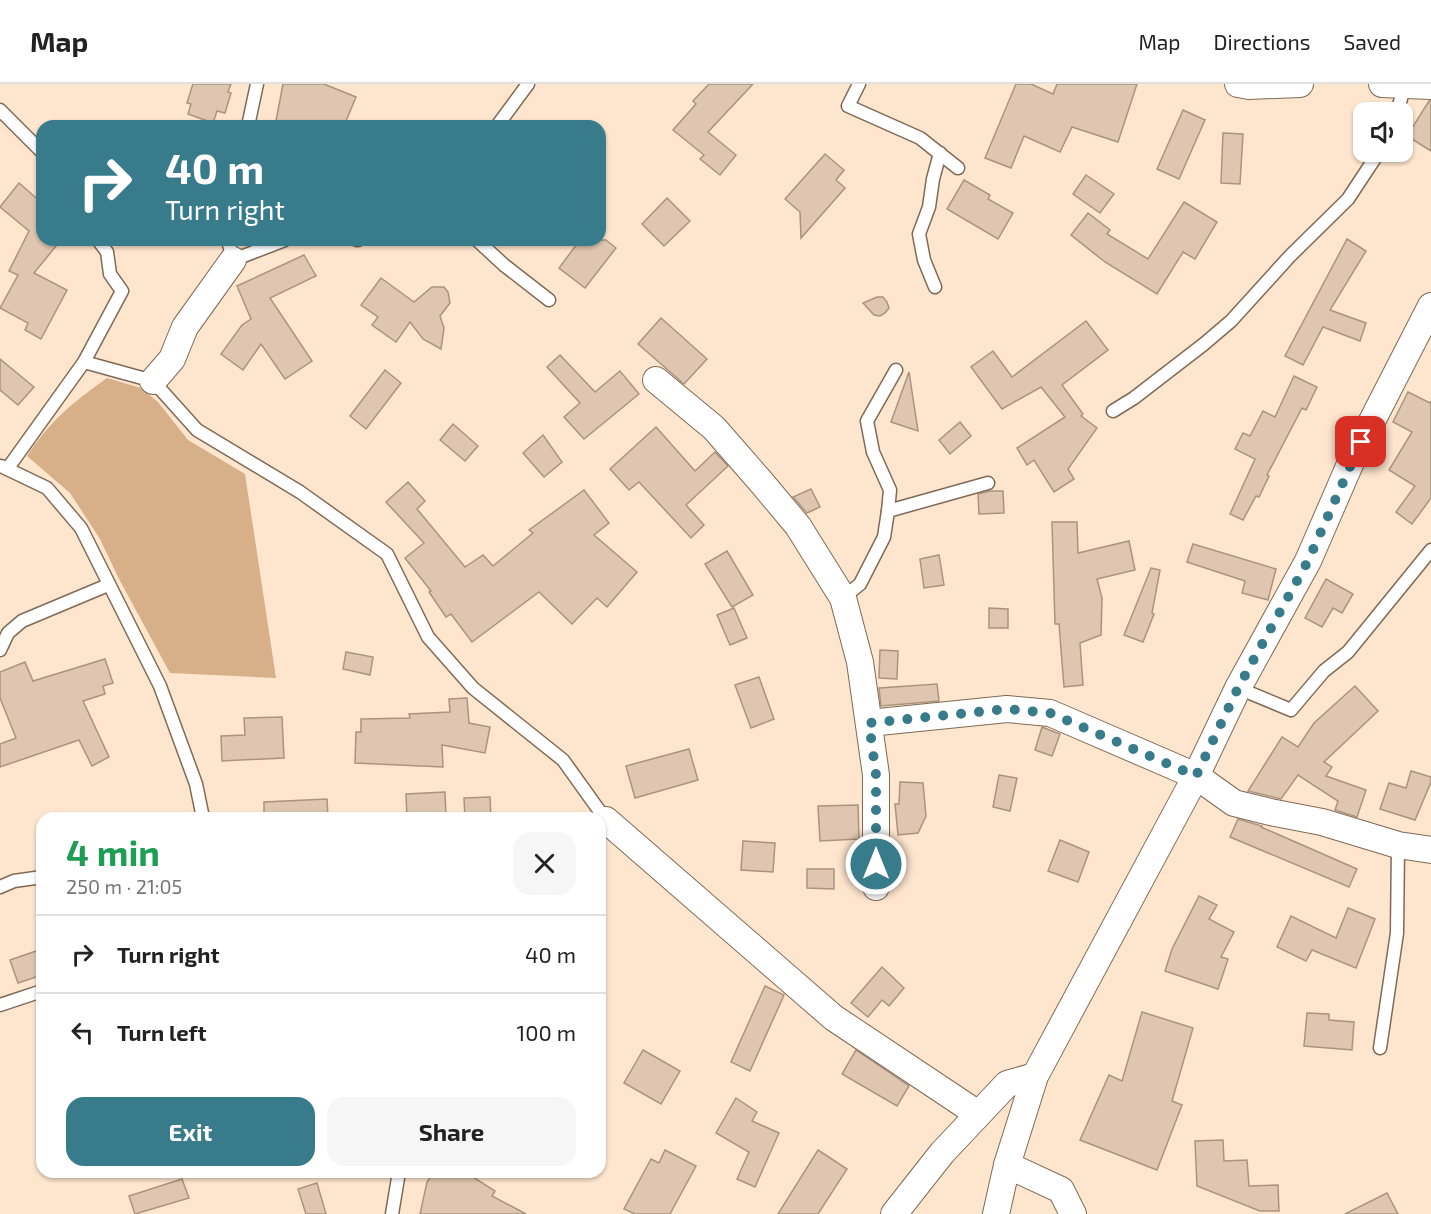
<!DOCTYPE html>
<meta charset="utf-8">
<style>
:root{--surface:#fff;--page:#f6f6f6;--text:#222;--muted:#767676;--line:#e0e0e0;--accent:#387b8b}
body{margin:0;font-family:"Exo 2",sans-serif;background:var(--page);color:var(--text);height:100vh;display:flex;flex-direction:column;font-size:22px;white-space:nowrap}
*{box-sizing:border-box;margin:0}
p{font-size:20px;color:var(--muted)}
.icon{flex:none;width:33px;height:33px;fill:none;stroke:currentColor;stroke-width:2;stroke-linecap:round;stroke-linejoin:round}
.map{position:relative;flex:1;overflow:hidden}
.sheet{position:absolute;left:36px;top:728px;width:570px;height:366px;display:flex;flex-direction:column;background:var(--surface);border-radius:18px;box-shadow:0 2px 4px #0004}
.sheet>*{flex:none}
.banner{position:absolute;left:36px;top:36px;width:570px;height:126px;border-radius:18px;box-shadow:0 2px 4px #0004;background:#387b8b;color:#fff;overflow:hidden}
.controls{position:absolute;left:1353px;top:18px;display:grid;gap:12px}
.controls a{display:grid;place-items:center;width:60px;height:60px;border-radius:12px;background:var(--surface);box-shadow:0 2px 4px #0004;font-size:30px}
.pin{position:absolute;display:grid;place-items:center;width:51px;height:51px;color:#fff;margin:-26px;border-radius:12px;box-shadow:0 3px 9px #0006}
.me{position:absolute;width:66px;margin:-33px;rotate:0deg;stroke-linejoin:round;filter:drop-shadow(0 0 4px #0008)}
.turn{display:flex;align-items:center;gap:21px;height:126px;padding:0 30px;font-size:27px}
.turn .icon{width:78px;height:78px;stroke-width:2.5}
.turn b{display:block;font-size:42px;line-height:51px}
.round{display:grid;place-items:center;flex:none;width:63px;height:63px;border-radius:18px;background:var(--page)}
.headline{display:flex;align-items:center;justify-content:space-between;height:102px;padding:0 30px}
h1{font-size:36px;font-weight:700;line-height:45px;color:#1e9e55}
.primary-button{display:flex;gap:12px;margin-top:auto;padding:12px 30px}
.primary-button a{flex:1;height:69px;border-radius:18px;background:var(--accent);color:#fff;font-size:24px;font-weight:700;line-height:69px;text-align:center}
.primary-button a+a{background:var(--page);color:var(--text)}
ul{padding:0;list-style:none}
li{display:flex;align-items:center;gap:18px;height:78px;padding:0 30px;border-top:2px solid var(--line)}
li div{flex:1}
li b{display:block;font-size:22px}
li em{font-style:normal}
header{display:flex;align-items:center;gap:36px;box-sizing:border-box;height:84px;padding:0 30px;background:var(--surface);border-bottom:2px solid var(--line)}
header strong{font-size:28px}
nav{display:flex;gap:33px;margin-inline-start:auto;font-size:21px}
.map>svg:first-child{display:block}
.green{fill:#d7af89}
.building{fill:#dec6b0;stroke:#ab947f;stroke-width:1.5}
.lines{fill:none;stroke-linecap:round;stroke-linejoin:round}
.lane-casing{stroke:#806a56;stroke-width:15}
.street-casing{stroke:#806a56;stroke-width:28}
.lane{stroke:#fff;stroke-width:12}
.street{stroke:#fff;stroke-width:26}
.route{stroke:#387b8b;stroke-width:10;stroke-dasharray:0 18}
</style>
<header>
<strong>Map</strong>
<nav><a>Map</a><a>Directions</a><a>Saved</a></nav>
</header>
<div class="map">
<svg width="1431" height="1130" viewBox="0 0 1431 1130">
<rect width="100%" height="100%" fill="#fde5ce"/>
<path class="green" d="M107 294 141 304 158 318 188 356 245 390 276 594 170 589 119 495 100 455 70 409 27 372C52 335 71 320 107 294Z"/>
<g class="building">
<path d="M193 0H231L228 8 231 9 225 29 217 27 213 39 188 30 191 20 187 19Z"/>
<path d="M283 0H324L356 13 344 42H275Z"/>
<path d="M709 0H753L708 48 736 71 720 91 700 75 704 71 673 46 696 20 693 17Z"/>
<path d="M1016 0H1031L1053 10 1057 0H1137L1118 58 1072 43 1060 68 1024 52 1011 84 985 74Z"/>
<path d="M1429 17H1431V67L1407 52Z"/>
<path d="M1183 26 1205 36 1179 95 1157 85Z"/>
<path d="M1223 49 1243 50 1240 100 1221 99Z"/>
<path d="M825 70 844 86 836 96 845 104 801 154 800 128 785 115Z"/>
<path d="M1086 91 1114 110 1100 129 1073 110Z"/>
<path d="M964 96 990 111 988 115 1013 129 998 155 947 125Z"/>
<path d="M19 99 42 119V156H61L34 189 67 206 41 255 25 246 28 239 0 224 18 191 9 187 29 147 0 123Z"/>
<path d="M667 114 690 137 664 162 642 140Z"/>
<path d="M1184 118 1217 138 1195 175 1183 168 1157 210 1105 178 1071 151 1088 129 1110 146 1107 150 1148 175Z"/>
<path d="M1347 155 1366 167 1330 226 1366 239 1360 257 1323 243 1303 281 1285 272Z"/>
<path d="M580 156H606L616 164 585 204 559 184Z"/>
<path d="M304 171 316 192 270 214 312 277 285 295 261 260 243 286 221 270 242 241 251 235 237 202Z"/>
<path d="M381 194 414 218 432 203H444L448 208 450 219 440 232 444 244 441 265 423 255 410 238 396 258 372 241 378 233 361 221Z"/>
<path d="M877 213H883L887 218 889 224 885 229 880 232 874 231 863 219Z"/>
<path d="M661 234 707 275 684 300 638 260Z"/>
<path d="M1086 237 1108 266 1062 301 1083 330 1081 332 1097 344 1068 385 1074 395 1054 408 1034 376 1027 381 1017 364 1065 333 1041 303 1002 325 971 283 993 267 1012 293Z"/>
<path d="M560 271 595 308 620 287 639 310 584 355 564 333 580 319 547 283Z"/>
<path d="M0 275 34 303 18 321 0 306Z"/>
<path d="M385 286 401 299 366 345 350 332Z"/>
<path d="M909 288 918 347 891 338Z"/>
<path d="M1294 292 1317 303 1306 326 1302 324 1267 391 1269 392 1259 413 1256 412 1243 436 1230 430 1255 375 1235 365 1243 349 1250 352 1263 327 1275 333Z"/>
<path d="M1408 308 1430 319 1431 317V414L1412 440 1396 428 1415 402 1389 386 1412 348 1393 338Z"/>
<path d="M960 338 971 352 950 370 939 356Z"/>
<path d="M453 340 478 362 465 377 440 356Z"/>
<path d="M656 343 695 387 715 368 728 382 686 421 704 441 691 454 639 398 629 406 610 385Z"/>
<path d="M543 351 562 378 544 393 523 369Z"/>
<path d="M408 398 425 417 417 425 465 483 483 471 493 482 533 449 529 446 584 406 609 439 594 451 637 488 607 523 597 514 572 540 539 508 472 558 451 530 446 533 429 508 431 507 405 474 424 459 386 418Z"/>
<path d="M811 405 820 423 807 429 793 413Z"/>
<path d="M990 407H1003L1004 429 979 430 978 410Z"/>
<path d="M1052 438H1077L1078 469 1129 457 1135 486 1097 495 1102 514 1101 551 1080 559 1083 601 1064 603 1059 540H1055Z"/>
<path d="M1193 460 1276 485 1268 516 1242 509 1245 497 1187 478Z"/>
<path d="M727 467 753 511 732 523 705 480Z"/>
<path d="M939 471 944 501 924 504 920 475Z"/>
<path d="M1151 484 1160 486 1152 529 1154 530 1143 558 1124 551Z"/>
<path d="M1326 495 1353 510 1342 529 1333 524 1322 543 1305 534Z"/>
<path d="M734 524 747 554 730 561 717 531Z"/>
<path d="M989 524 1008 525V544H989Z"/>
<path d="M880 566 898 567 897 595 879 594Z"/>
<path d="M346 568 373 573 370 591 343 585Z"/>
<path d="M105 575 113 599 103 602 105 610 83 617 109 673 92 682 79 656 0 683V660L16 654 0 614V588L25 578 33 597Z"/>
<path d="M759 593 774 635 751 644 735 601Z"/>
<path d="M937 600 939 617 881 622 879 604Z"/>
<path d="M1355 602 1378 627 1324 678 1332 683 1326 692 1366 706 1357 733 1335 726 1338 717 1298 691 1281 715 1248 707 1282 653 1298 663 1314 639Z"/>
<path d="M467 614 469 639 490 643 485 669 442 661 443 683 355 679 356 648H361V635L410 634 409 630 450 628 449 615Z"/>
<path d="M282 633 284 674 222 677 221 652 245 651 244 634Z"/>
<path d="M1042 643 1060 650 1052 672 1035 666Z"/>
<path d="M689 665 698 696 635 714 626 682Z"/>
<path d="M1411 687 1431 693V698L1415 736 1380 725 1389 699 1406 704Z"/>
<path d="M999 691 1017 694 1010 727 993 723Z"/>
<path d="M900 698 923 699 926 732 918 749 898 751 895 720H899Z"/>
<path d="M445 708 446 733 407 734 406 710Z"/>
<path d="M490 713 491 734H465L464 714Z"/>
<path d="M327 715 328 734H264V718Z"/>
<path d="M858 721 859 755 820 757 818 722Z"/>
<path d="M1238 735 1262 742 1261 743 1357 785 1349 803 1230 753Z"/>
<path d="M1060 756 1089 768 1078 798 1048 787Z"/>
<path d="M743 757 775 759 773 788 741 786Z"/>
<path d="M807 785H834V805L807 804Z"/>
<path d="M1199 812 1217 821 1209 835 1234 848 1221 873 1228 875 1218 905 1165 887 1172 865Z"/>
<path d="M1348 824 1375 835 1356 884 1312 866 1306 877 1277 863 1291 832 1336 854Z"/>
<path d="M39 866 42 876V891L18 899 10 876Z"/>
<path d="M882 883 904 904 889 922 882 916 868 933 851 919Z"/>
<path d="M765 902 784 911 750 987 731 978Z"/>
<path d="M1142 928 1193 944 1172 1017 1182 1021 1157 1086 1080 1056 1109 991 1122 997Z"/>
<path d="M1307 929 1329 930V936L1354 938 1352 966 1304 962Z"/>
<path d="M643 966 680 987 661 1020 624 999Z"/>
<path d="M856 966 909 1002 897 1022 842 990Z"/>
<path d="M736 1014 757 1028 752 1037 779 1049 755 1103 737 1095 749 1068 716 1049Z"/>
<path d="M1223 1056 1224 1077 1247 1076 1249 1102 1278 1101 1279 1127H1260L1197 1102 1195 1057Z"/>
<path d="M665 1066 696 1082 670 1130H635L624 1125 651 1075 659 1079Z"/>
<path d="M818 1066 847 1085 818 1130H778Z"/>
<path d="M434 1088H465L495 1107 492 1112 526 1130H420L427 1098Z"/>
<path d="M182 1095 189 1114 135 1130 129 1112Z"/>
<path d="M317 1099 326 1130H306L298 1105Z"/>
<path d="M1387 1109 1398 1130H1345Z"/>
</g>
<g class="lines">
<g class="lane-casing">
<g id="lane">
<path d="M859 0 848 22 920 54 958 84"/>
<path d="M0 26 42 68"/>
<path d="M1397 28 1405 1"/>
<path d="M248 42 257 0"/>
<path d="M497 42 528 0"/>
<path d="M228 156 233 176 285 156"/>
<path d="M357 156H358"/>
<path d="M477 156 504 181 549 216"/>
<path d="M935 203 924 176 919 150 929 123 933 95 940 69"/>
<path d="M84 278 122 207 110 190 107 168 98 156"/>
<path d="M1113 327 1134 314 1204 260 1231 237 1290 172 1348 115 1379 68"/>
<path d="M1 382 47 404 81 444 160 602 196 700 203 734"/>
<path d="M8 384 84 278 153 297 197 346 300 408 387 470 428 553 473 604 563 676 606 736 605 738"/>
<path d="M888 427 988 399"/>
<path d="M843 514 860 500 884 453 888 427 890 406 873 368 867 337 896 286"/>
<path d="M0 566 8 549 22 537 108 501"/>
<path d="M1238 604 1291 626 1324 587 1348 568 1431 466"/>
<path d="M0 803 14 797 42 793"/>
<path d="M0 921 42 907"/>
<path d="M1380 964 1397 849 1398 761"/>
<path d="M392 1130 399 1088"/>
</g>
</g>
<g class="street-casing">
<g id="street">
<path d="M1238 0 1249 2 1300 0"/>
<path d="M1382 0 1431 2"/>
<path d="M656 296 714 344 762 399 798 442 843 514 860 578 876 691V803"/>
<path d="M153 297 172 275 185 243 233 176"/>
<path d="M869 639 1007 625 1050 629 1196 692 1234 719 1270 728 1322 738 1398 761 1431 766"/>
<path d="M606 736 834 934 978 1030"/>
<path d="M1007 1081 1061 1106 1073 1130"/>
<path d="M894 1130 942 1069 1007 1000 1035 992"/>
<path d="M996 1130 1007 1081 1035 992 1196 692 1238 604 1308 477 1351 378 1431 222"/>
</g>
</g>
<use href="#lane" class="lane"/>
<use href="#street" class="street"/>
</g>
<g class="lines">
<path class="route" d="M876 780V691L869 639 1007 625 1050 629 1196 692 1238 604 1308 477 1361 358"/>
</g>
</svg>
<div class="controls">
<a><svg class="icon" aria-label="sound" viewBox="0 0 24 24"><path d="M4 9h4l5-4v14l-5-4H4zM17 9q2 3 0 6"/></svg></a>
</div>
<div class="pin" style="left:1361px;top:358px;background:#d93025"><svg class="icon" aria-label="arrive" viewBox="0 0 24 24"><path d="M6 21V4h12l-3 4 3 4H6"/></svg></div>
<svg class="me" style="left:876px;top:780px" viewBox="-20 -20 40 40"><circle r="17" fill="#387b8b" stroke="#fff" stroke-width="3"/><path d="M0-11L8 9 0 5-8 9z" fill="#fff"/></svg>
<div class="banner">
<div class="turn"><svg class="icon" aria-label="right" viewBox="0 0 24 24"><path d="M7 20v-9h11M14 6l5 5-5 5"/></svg><div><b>40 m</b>Turn right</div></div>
</div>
<section class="sheet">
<div class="headline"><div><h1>4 min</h1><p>250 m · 21:05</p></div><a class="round"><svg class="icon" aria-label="close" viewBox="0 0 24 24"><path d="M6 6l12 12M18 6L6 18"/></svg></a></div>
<ul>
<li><svg class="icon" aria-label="right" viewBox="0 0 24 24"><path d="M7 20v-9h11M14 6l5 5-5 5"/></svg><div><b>Turn right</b></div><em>40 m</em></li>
<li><svg class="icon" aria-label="left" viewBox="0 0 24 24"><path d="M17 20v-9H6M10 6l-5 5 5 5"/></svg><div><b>Turn left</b></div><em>100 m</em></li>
</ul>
<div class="primary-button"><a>Exit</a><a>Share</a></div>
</section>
</div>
